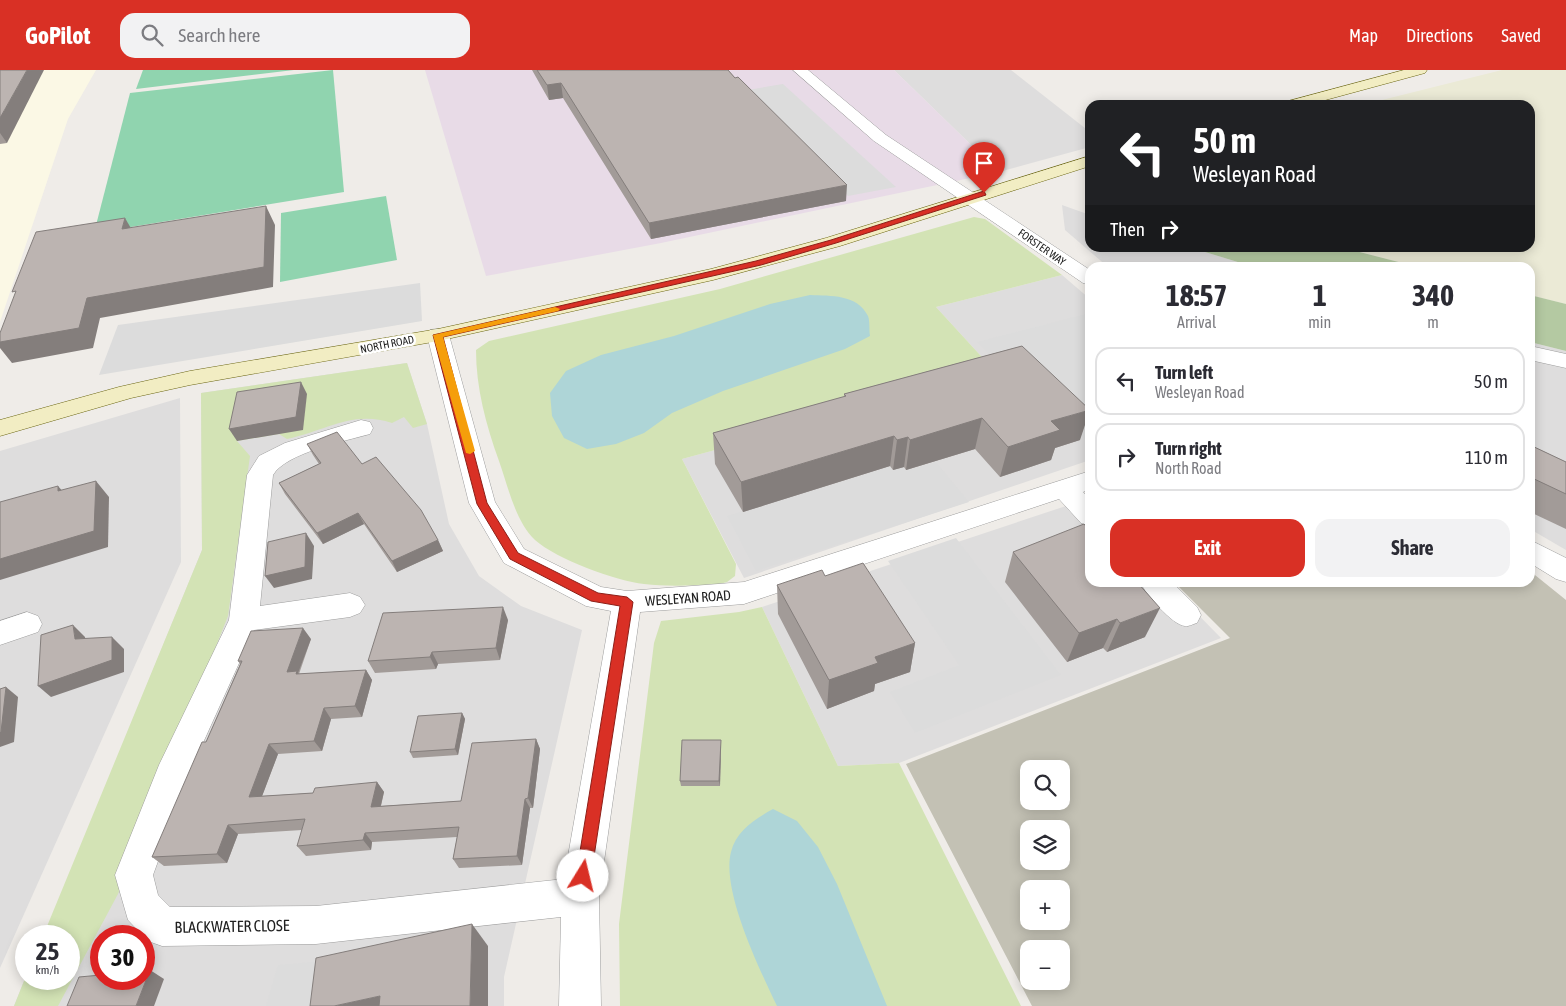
<!DOCTYPE html>
<meta charset="utf-8">
<style>
:root{--surface:#fff;--page:#f2f2f3;--text:#2b2b33;--muted:#7c7c81;--line:#e1e1e2;--accent:#d93025}
body{margin:0;font-family:"Asap Condensed",sans-serif;background:var(--page);color:var(--text);height:100vh;display:flex;flex-direction:column;font-size:19px;white-space:nowrap}
*{box-sizing:border-box;margin:0}
p{font-size:16px;color:var(--muted)}
.icon{flex:none;width:28px;height:28px;fill:none;stroke:currentColor;stroke-width:2;stroke-linecap:round;stroke-linejoin:round}
.map{position:relative;flex:1;overflow:hidden}
.details{position:absolute;left:1085px;top:192px;width:450px;height:325px;display:flex;flex-direction:column;background:var(--surface);border-radius:15px;box-shadow:0 2px 12px #0003}
.details>*{flex:none}
.banner{position:absolute;left:1085px;top:30px;width:450px;height:152px;border-radius:15px;box-shadow:0 2px 12px #0003;background:#202124;color:#fff;overflow:hidden}
.tools{position:absolute;left:1020px;top:690px;display:grid;gap:10px}
.tools a{display:grid;place-items:center;width:50px;height:50px;border-radius:10px;background:var(--surface);box-shadow:0 2px 12px #0003;font-size:25px}
.speed{position:absolute;left:15px;top:855px;display:flex;gap:10px;font-size:25px;font-weight:700;text-align:center}
.speed>*{display:grid;place-content:center;width:65px;height:65px;border-radius:50%;background:var(--surface);box-shadow:0 2px 12px #0003;line-height:1}
.speed small{font-size:12px;font-weight:400}
.speed .limit{border:8px solid #d22;background:#fff;color:#111}
.pin{position:absolute;display:grid;place-items:center;width:42px;height:42px;color:#fff;margin:-51px -21px;border-radius:50% 50% 50% 0;rotate:-45deg;box-shadow:0 0 5px #0007}
.pin .icon{rotate:45deg}
.me{position:absolute;width:55px;margin:-28px;rotate:9deg;stroke-linejoin:round;filter:drop-shadow(0 0 4px #0008)}
.turn{display:flex;align-items:center;gap:18px;height:105px;padding:0 25px;font-size:22px}
.turn .icon{width:65px;height:65px;stroke-width:2.5}
.turn b{display:block;font-size:35px;line-height:42px}
.then{display:flex;align-items:center;height:48px;padding:0 25px;background:#0003;gap:10px;font-size:19px}
.eta{display:flex;justify-content:space-evenly;align-items:center;height:85px;text-align:center}
.eta b{font-size:30px;font-weight:700;line-height:35px}
.cta{display:flex;gap:10px;margin-top:auto;padding:10px 25px}
.cta a{flex:1;height:58px;border-radius:15px;background:var(--accent);color:#fff;font-size:20px;font-weight:700;line-height:58px;text-align:center}
.cta a+a{background:var(--page);color:var(--text)}
ul{padding:0;list-style:none}
li{display:flex;align-items:center;gap:15px;height:68px;margin:0 10px 8px;padding:0 15px;border:2px solid var(--line);border-radius:15px}
li div{flex:1}
li b{display:block;font-size:19px}
li em{font-style:normal}
header{display:flex;align-items:center;gap:30px;box-sizing:border-box;height:70px;padding:0 25px;background:var(--accent);color:#fff}
header strong{font-size:24px}
nav{display:flex;gap:28px;margin-inline-start:auto;font-size:18px}
.search{width:350px;height:45px;background:var(--page);display:flex;align-items:center;gap:12px;box-sizing:border-box;padding:0 18px;border-radius:15px;color:var(--muted);font-size:19px}
.map>svg:first-child{display:block}
.residential{fill:#dedddd;fill-rule:evenodd}
.industrial{fill:#e8dbe7}
.education{fill:#fbf8e5}
.construction{fill:#c3c1b4;fill-rule:evenodd}
.farmland{fill:#ebead6}
.grass{fill:#d3e3b5}
.forest{fill:#b4c9a2}
.pitch{fill:#90d4af}
.parking{fill:#dcdcdc}
.water{fill:#aed5d7}
.lines{fill:none;stroke-linecap:round;stroke-linejoin:round}
.street-casing{stroke:#9d9d9d;stroke-width:1}
.secondary-casing{stroke:#6b6613;stroke-width:1}
.street{fill:#fff;fill-rule:evenodd}
.secondary{fill:#f2edc3;fill-rule:evenodd}
.wall{fill:#a29b98}
.shaded-wall{fill:#847e7c}
.building{fill:#bcb4b1;stroke:#847e7c}
.route{fill:#d93025;stroke:#8d1f18}
.slow{fill:#f59e0b}
.labels{text-anchor:middle;stroke-width:5;stroke-linejoin:round;paint-order:stroke}
.far-street-label{font-size:11px;fill:#202020;stroke:#fff}
.street-label{font-size:14px;fill:#202020;stroke:#fff}
.near-street-label{font-size:16px;fill:#202020;stroke:#fff}
</style>
<header>
<strong>GoPilot</strong>
<div class="search"><svg class="icon" aria-label="search" viewBox="0 0 24 24"><circle cx="10" cy="10" r="6"/><path d="M15 15l6 6"/></svg>Search here</div>
<nav><a>Map</a><a>Directions</a><a>Saved</a></nav>
</header>
<div class="map">
<svg width="1566" height="936" viewBox="0 0 1566 936">
<rect width="100%" height="100%" fill="#efece8"/>
<g class="residential">
<path d="M894 0H1011L1090 62V77L999 102Z"/>
<path d="M1062 135 1090 145V178H1192L1254 197H1108L1065 160Z"/>
<path d="M1062 205 1090 229V390L744 508 682 389 894 331 990 296 936 237Z"/>
<path d="M1530 272 1566 281V480L1530 459Z"/>
<path d="M407 293 427 354 449 454 479 506 521 536 582 560 504 907V936H14L26 906V909H69V866L95 742 202 480 201 323ZM101 866H144V909H101Z"/>
<path d="M180 328 181 492 0 898V381Z"/>
<path d="M1084 430 1090 436V512L1167 513 1221 568 899 693 838 696 762 537Z"/>
</g>
<path class="industrial" d="M425 0H894L999 102 661 173 486 206Z"/>
<path class="education" d="M0 0H96L68 49 0 252Z"/>
<path class="construction" d="M1530 501 1566 530V936H1032L906 694 1230 568 1175 513 1530 512ZM1029 699H1061V731H1029ZM1029 759H1061V791H1029ZM1029 819H1061V851H1029ZM1029 879H1061V911H1029Z"/>
<path class="farmland" d="M1502 0H1566V234L1530 225V198L1418 197 1344 178H1530V35H1362Z"/>
<g class="grass">
<path d="M974 147 985 149 1062 205 936 237 991 297 895 331 682 389 736 494 735 506 727 512 716 515C693 515 668 517 644 514 616 511 556 489 535 470 515 451 508 416 499 391 486 355 476 318 476 280L489 271 720 219Z"/>
<path d="M407 293 427 354 413 358 404 347 392 353C352 340 326 361 287 369L279 364 237 371 250 386 228 546 118 824 58 936H14L26 906V909H69V866H43L202 480 201 323Z"/>
<path d="M762 537 838 696 899 693 1021 936H620L619 854 654 573 661 551 739 542Z"/>
</g>
<g class="forest">
<path d="M1192 178H1344L1418 197H1254Z"/>
<path d="M1530 225 1566 234V281L1530 272Z"/>
</g>
<g class="pitch">
<path d="M143 0H294L136 19Z"/>
<path d="M333 0 344 122 94 163 130 23Z"/>
<path d="M386 126 397 190 280 212 281 143Z"/>
</g>
<g class="parking">
<path d="M783 14 896 117 848 126 742 21Z"/>
<path d="M420 213 422 251 99 305 118 255Z"/>
<path d="M1090 243V375L1017 303 1010 305 977 272Z"/>
<path d="M936 392 969 432 756 501 727 446 889 397 893 401 903 398 906 401Z"/>
<path d="M956 468 1061 605 915 663 890 622 959 595 888 491Z"/>
<path d="M345 889 333 936H266L278 895Z"/>
</g>
<g class="water">
<path d="M810 225C831 226 857 224 868 246 870 251 869 260 870 266L845 279 723 321 672 343 644 363 616 374 587 379 564 368 552 346 550 323 566 301 601 285 674 266 770 234Z"/>
<path d="M773 739 797 751 818 777 837 814 887 936H777C760 900 721 821 731 782 736 761 755 749 773 739Z"/>
</g>
<g class="lines">
<g class="street-casing">
<g id="street">
<path d="M793 0H808L886 65 1090 200V215L1083 213 874 71Z"/>
<path d="M438 259 446 260 449 265 495 432 524 479 601 517 627 521 744 512 1090 401V419L1083 422 1090 429V456L1081 453 1059 429 744 534 640 542 599 826 601 936H559L561 847 316 874 162 876 148 871 128 850 115 805 159 695 229 550 247 405 259 386 285 373 361 350 370 352 373 358 370 364C345 371 286 383 273 405L260 536 350 523 360 527 365 535 360 543 350 547 254 560 193 695 153 805 158 825 170 837 316 836 564 809 611 541 586 536 504 493 469 433 427 265 430 260Z"/>
<path d="M1530 276 1566 284V298L1530 290Z"/>
<path d="M1530 470 1566 488V512L1556 509 1530 493Z"/>
<path d="M1140 512H1172L1197 537 1201 545 1197 553C1193 554 1188 557 1185 556 1172 555 1146 524 1140 512Z"/>
<path d="M27 542 38 546 42 554 38 562 0 575V551Z"/>
</g>
</g>
<g class="secondary-casing">
<g id="secondary">
<path d="M1404 0H1427L1425 3 1307 35H1283L1285 32Z"/>
<path d="M1090 86V96L840 176 713 210 438 271 190 315 131 328 0 366V350L119 317 190 301 438 259 711 199 826 168Z"/>
</g>
</g>
<use href="#street" class="street"/>
<use href="#secondary" class="secondary"/>
</g>
<g class="wall">
<path d="M0 0 7 73 0 74Z"/>
<path d="M532 0H728L846 131 651 169 563 28 549 30Z"/>
<path d="M1022 276 1080 370 1055 378 1051 390 1000 407 975 379 906 400 904 397 893 400 890 396 743 442 715 394 713 363 844 327V324Z"/>
<path d="M307 374 362 394 438 470 443 481 397 502 364 454 323 474 285 424 279 413 319 394 313 385Z"/>
<path d="M1530 375 1566 392V459L1530 442Z"/>
<path d="M1013 482 1145 567 1107 582 1103 578 1067 592 1005 512Z"/>
<path d="M825 506 915 573 910 602 875 614 874 621 827 639 778 544 777 515Z"/>
<path d="M508 550 500 590 438 594 436 599 375 603 368 591Z"/>
<path d="M311 569 299 604 366 600 372 610 362 647 331 649 322 681 278 684 262 726 313 723 377 712 384 722 381 736 461 731 536 669 540 679 533 738H530L522 795 459 798 453 789 457 767 372 772 371 780 306 786 297 776 302 760 238 764 227 793 164 796 152 787 206 672 240 594 238 591Z"/>
<path d="M462 643 465 649 458 685 413 688 410 682Z"/>
<path d="M721 676 720 716H681L680 711Z"/>
</g>
<g class="shaded-wall">
<path d="M27 0H44L7 73 0 63V48Z"/>
<path d="M561 13 563 28 549 30 547 15Z"/>
<path d="M847 115 846 131 651 169 649 153Z"/>
<path d="M266 136 275 155 273 217 100 248 93 278 12 293 0 278V272Z"/>
<path d="M125 148 136 167 122 159Z"/>
<path d="M301 312 307 324 303 360 237 371 229 359Z"/>
<path d="M1090 340 1080 370 1055 378 1051 390 1000 407 1008 377 1051 351Z"/>
<path d="M982 348 975 379 906 400 910 370Z"/>
<path d="M894 366 890 396 743 442 741 412Z"/>
<path d="M908 367 904 397 893 400 897 370Z"/>
<path d="M96 411 109 427 108 477 0 510V489Z"/>
<path d="M58 416 72 432 58 421Z"/>
<path d="M358 443 364 454 323 474 317 463Z"/>
<path d="M306 463 314 476 312 509 274 518 265 506Z"/>
<path d="M438 470 443 481 397 502 392 491Z"/>
<path d="M503 537 508 550 500 590 496 578Z"/>
<path d="M1160 538 1145 567 1107 582 1120 553Z"/>
<path d="M1117 549 1103 578 1067 592 1079 563Z"/>
<path d="M73 555 85 567 87 582 75 569Z"/>
<path d="M303 558 311 569 298 603 305 612 287 602Z"/>
<path d="M112 567 124 579V602L51 627 38 616Z"/>
<path d="M915 573 910 602 875 614 874 621 827 639 829 610 875 587Z"/>
<path d="M432 582 438 594 436 599 430 587Z"/>
<path d="M366 600 372 610 362 647 355 636Z"/>
<path d="M6 617 18 627 14 672 0 677V663Z"/>
<path d="M324 638 331 649 322 681 314 671Z"/>
<path d="M462 643 465 649 458 685 455 679Z"/>
<path d="M536 669 540 679 533 738 528 728Z"/>
<path d="M721 670V676L720 716 719 711Z"/>
<path d="M269 674 278 684 258 737 249 727Z"/>
<path d="M377 712 384 722 378 747 371 737Z"/>
<path d="M525 729 530 738 522 795 517 786Z"/>
<path d="M228 755 238 764 227 793 217 784Z"/>
<path d="M365 763 372 772 371 780 363 770Z"/>
<path d="M472 854 488 876V936H470Z"/>
<path d="M150 900 164 909 154 936H136Z"/>
<path d="M380 926 392 936H334Z"/>
</g>
<g class="building">
<path d="M0 0H27L0 48Z"/>
<path d="M537 0H728L735 8 738 7 847 115 649 153 561 13 547 15Z"/>
<path d="M266 136 264 197 87 228 79 258 0 272V263L16 221 12 222 36 162 125 148 122 159Z"/>
<path d="M1022 276 1090 340 1051 351 1060 360 1008 377 982 348 910 370 908 367 897 370 894 366 741 412 713 363 846 326 844 324Z"/>
<path d="M301 312 296 347 229 359 237 322Z"/>
<path d="M337 362 362 394 376 387 421 440 438 470 392 491 358 443 317 463 279 413 321 393 307 374Z"/>
<path d="M1530 375 1566 392V424L1530 407Z"/>
<path d="M96 411 94 461 0 489V432L58 416V421Z"/>
<path d="M1084 454 1090 461V512H1137L1160 538 1120 553 1117 549 1079 563 1013 482Z"/>
<path d="M306 463 305 497 265 506 268 472Z"/>
<path d="M863 493 915 573 875 587 878 593 829 610 777 515 822 500 825 506Z"/>
<path d="M503 537 496 578 432 582 430 587 368 591 383 543Z"/>
<path d="M73 555 75 569 112 567V590L38 616 41 565Z"/>
<path d="M303 558 287 602 297 601 296 604 366 600 355 636 324 638 314 671 269 674 249 727 313 723 315 718 377 712 371 737 461 731 472 673 536 669 528 728 525 729 517 786 453 789 459 757 365 763 363 770 297 776 305 749 228 755 217 784 152 787 202 672H206L242 591H238L251 561Z"/>
<path d="M6 617 1 662 0 663V619Z"/>
<path d="M462 643 455 679 410 682 418 646Z"/>
<path d="M682 670H721L719 711H680Z"/>
<path d="M472 854 470 936H379L380 926 334 936H310L316 888Z"/>
<path d="M150 900 136 936H67L79 907 101 905V909H144V901Z"/>
</g>
<path class="route" d="M984 121 986 125 836 173 761 195 443 267 487 433 518 483 598 523 627 527 633 532 591 806 589 811 583 814 578 811 576 806 620 536 591 531 510 489 477 434 433 265 756 191 831 170Z"/>
<path class="slow" d="M555 237 560 239 558 241 443 267 475 381 470 384 466 383 433 265Z"/>
<g class="labels">
<g class="far-street-label">
<text transform="translate(1042 177) rotate(35)" y="4">FORSTER WAY</text>
<text transform="translate(387 274) rotate(-11)" y="4">NORTH ROAD</text>
</g>
<g class="street-label">
<text transform="translate(688 528) rotate(-4)" y="5">WESLEYAN ROAD</text>
</g>
<g class="near-street-label">
<text transform="translate(232 856) rotate(-1)" y="6">BLACKWATER CLOSE</text>
</g>
</g>
</svg>
<div class="tools">
<a><svg class="icon" aria-label="search" viewBox="0 0 24 24"><circle cx="10" cy="10" r="6"/><path d="M15 15l6 6"/></svg></a>
<a><svg class="icon" aria-label="layers" viewBox="0 0 24 24"><path d="M12 4l9 5-9 5-9-5zM3 14l9 5 9-5"/></svg></a>
<a>+</a>
<a>−</a>
</div>
<div class="speed"><div>25<small>km/h</small></div><div class="limit">30</div></div>
<div class="pin" style="left:984px;top:123px;background:#d93025"><svg class="icon" aria-label="arrive" viewBox="0 0 24 24"><path d="M6 21V4h12l-3 4 3 4H6"/></svg></div>
<svg class="me" style="left:583px;top:806px" viewBox="-20 -20 40 40"><circle r="19" fill="#fff"/><path d="M0-13L10 11 0 6-10 11z" fill="#d93025"/></svg>
<div class="banner">
<div class="turn"><svg class="icon" aria-label="left" viewBox="0 0 24 24"><path d="M17 20v-9H6M10 6l-5 5 5 5"/></svg><div><b>50 m</b>Wesleyan Road</div></div>
<div class="then">Then<svg class="icon" aria-label="right" viewBox="0 0 24 24"><path d="M7 20v-9h11M14 6l5 5-5 5"/></svg></div>
</div>
<section class="details">
<div class="eta">
<div><b>18:57</b><p>Arrival</p></div>
<div><b>1</b><p>min</p></div>
<div><b>340</b><p>m</p></div>
</div>
<ul>
<li><svg class="icon" aria-label="left" viewBox="0 0 24 24"><path d="M17 20v-9H6M10 6l-5 5 5 5"/></svg><div><b>Turn left</b><p>Wesleyan Road</p></div><em>50 m</em></li>
<li><svg class="icon" aria-label="right" viewBox="0 0 24 24"><path d="M7 20v-9h11M14 6l5 5-5 5"/></svg><div><b>Turn right</b><p>North Road</p></div><em>110 m</em></li>
</ul>
<div class="cta"><a>Exit</a><a>Share</a></div>
</section>
</div>
